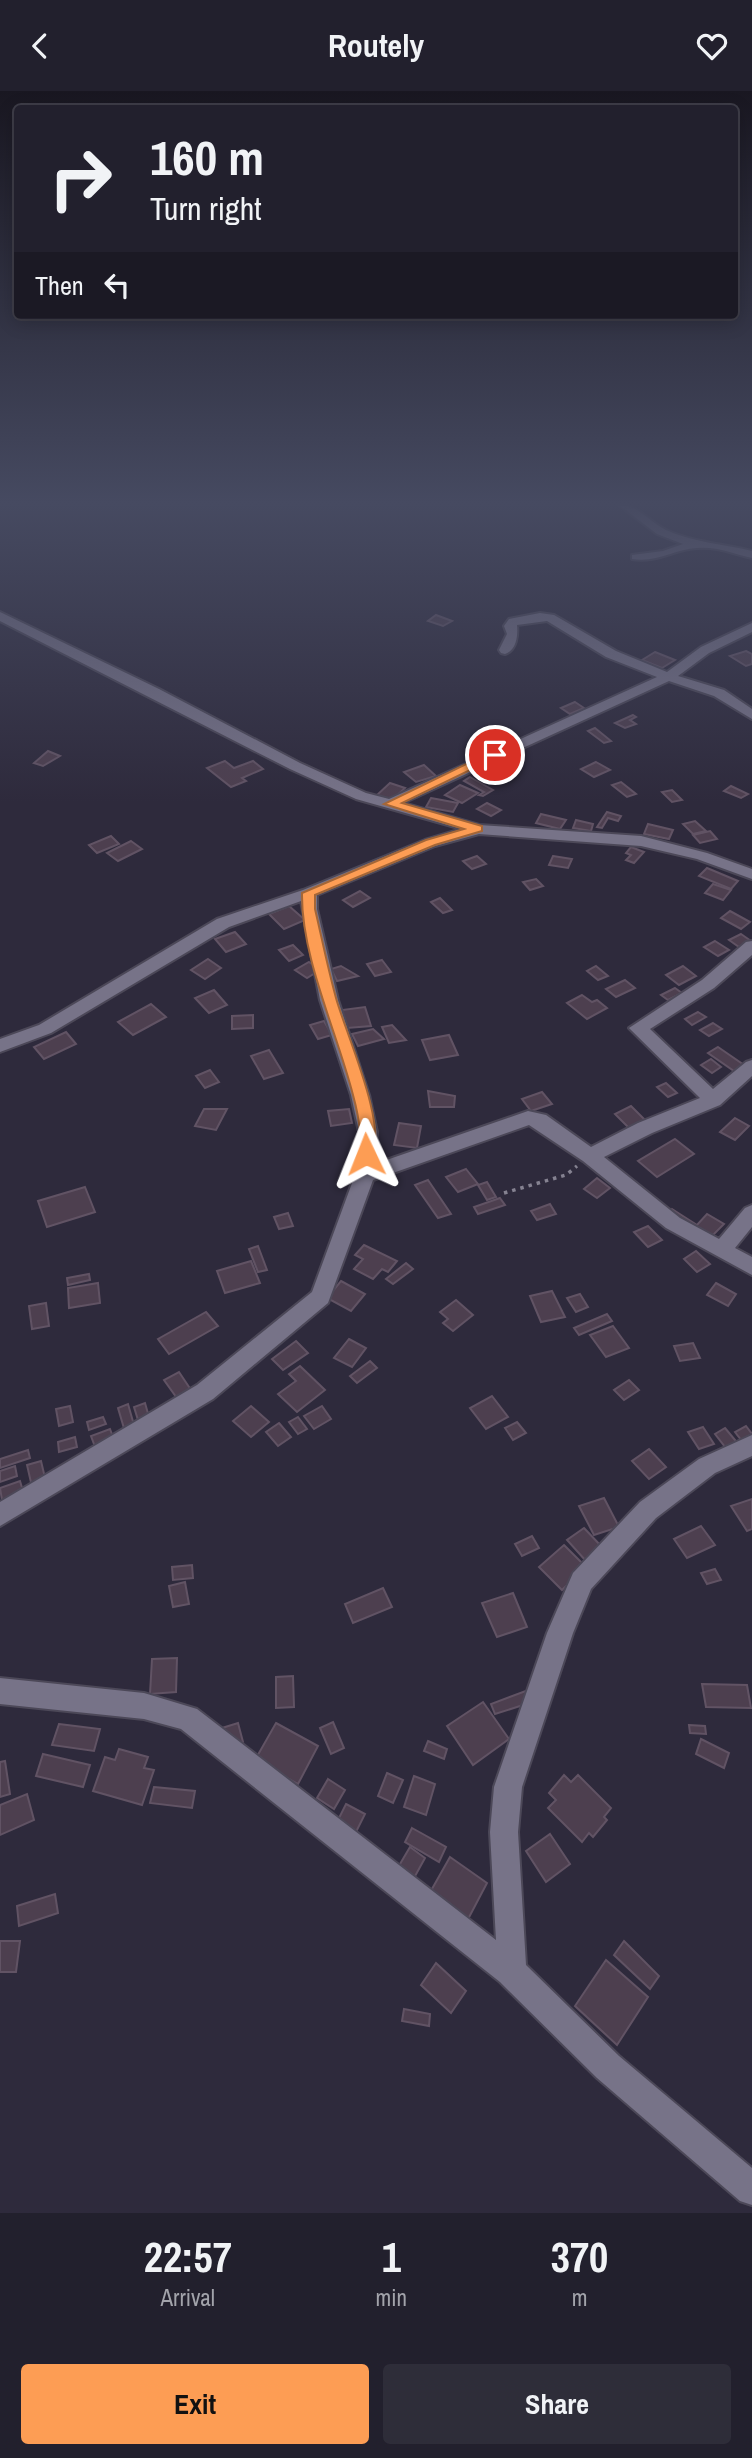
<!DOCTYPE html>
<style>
:root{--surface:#22202d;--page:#2e2d39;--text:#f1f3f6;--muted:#a2a3aa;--line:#3f3e49;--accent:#fd9d54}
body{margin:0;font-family:"Archivo Narrow",sans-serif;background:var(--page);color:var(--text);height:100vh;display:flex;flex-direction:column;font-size:26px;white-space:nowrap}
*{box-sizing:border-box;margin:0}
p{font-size:23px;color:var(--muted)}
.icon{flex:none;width:38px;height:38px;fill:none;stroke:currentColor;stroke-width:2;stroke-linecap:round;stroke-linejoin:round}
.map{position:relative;height:2122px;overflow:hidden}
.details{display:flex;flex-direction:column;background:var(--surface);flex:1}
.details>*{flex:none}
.hud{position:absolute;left:14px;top:14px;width:724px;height:214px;border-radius:7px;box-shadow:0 4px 18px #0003,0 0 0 2px var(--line);background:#22202d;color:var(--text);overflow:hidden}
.pin{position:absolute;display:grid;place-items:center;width:60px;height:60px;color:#fff;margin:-30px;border:4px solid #fff;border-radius:50%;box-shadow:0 2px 7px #0007}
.me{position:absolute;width:77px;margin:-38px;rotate:358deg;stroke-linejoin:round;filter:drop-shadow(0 0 5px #0008)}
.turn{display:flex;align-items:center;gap:24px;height:147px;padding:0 21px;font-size:32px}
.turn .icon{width:91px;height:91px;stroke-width:2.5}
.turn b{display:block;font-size:49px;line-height:60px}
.then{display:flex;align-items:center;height:66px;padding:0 21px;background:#0003;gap:14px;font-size:26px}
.eta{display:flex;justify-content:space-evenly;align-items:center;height:119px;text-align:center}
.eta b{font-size:42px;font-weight:800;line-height:49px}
.cta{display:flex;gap:14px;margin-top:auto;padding:14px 21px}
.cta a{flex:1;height:80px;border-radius:7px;background:var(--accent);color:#111;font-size:28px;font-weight:800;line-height:80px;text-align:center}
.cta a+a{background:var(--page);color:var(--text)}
header{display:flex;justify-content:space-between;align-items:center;height:91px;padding:0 21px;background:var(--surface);font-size:32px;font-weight:800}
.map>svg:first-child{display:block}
.building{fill:#4d3f4f;stroke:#615364;stroke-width:2}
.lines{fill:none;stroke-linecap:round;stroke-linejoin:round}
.minor-casing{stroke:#4c4858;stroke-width:4}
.path{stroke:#858291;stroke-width:3.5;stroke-dasharray:3.5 5;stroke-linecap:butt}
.minor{fill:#777388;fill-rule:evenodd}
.route{fill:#fd9d54;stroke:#a46637;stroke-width:2}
</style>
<header><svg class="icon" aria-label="back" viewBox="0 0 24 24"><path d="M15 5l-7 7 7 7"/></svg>Routely<svg class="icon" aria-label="heart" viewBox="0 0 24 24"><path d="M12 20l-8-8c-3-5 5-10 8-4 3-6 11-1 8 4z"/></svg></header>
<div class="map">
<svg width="752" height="2122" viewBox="0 0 752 2122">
<rect width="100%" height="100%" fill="#2e2a3c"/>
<g class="building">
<path d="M436 524 452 530 443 535 428 530Z"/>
<path d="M746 560 752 563V573L746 575 730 565Z"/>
<path d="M655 561 675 569 662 577 642 569Z"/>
<path d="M575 611 584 617 570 623 561 617Z"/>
<path d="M633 624 636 626 630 629 636 633 625 637 615 632Z"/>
<path d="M595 637 611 650 604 652 588 640Z"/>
<path d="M48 660 60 665 43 675 34 672Z"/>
<path d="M225 670 234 677 253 670 263 678 242 687 246 690 231 696 207 677Z"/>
<path d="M596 671 610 679 594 686 581 678Z"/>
<path d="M424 674 436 685 416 691 404 681Z"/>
<path d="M470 686 493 699 483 705 479 704 484 701 464 690Z"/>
<path d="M621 691 636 703 627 706 612 694Z"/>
<path d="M390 692 405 697 392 709 377 704Z"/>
<path d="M460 694 478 702 462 712 445 704Z"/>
<path d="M731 695 748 703 741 707 724 700Z"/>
<path d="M672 699 682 709 672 711 662 701Z"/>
<path d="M431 707 458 712 453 721 426 716Z"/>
<path d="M487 712 501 719 491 725 477 718Z"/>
<path d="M607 721 621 725 618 730 608 727 602 737 597 736Z"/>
<path d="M541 723 566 729 560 738 536 732Z"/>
<path d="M576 729 593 733 591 740 573 737Z"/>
<path d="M695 730 706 740 693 743 683 733Z"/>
<path d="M648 733 673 739 669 748 644 743Z"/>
<path d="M710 740 717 748 700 752 693 744Z"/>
<path d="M111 745 119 753 97 762 89 754Z"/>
<path d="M131 750 142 758 118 770 107 762Z"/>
<path d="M631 756 644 761 634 772 626 769 631 764 626 762Z"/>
<path d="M477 765 486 773 472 778 463 770Z"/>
<path d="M553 765 572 768 568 777 549 774Z"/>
<path d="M707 777 738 790 731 798 699 785Z"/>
<path d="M536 788 543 795 530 799 523 791Z"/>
<path d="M713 793 731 799 723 809 705 802Z"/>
<path d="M360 800 370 807 353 816 343 809Z"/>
<path d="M440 807 452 819 443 822 431 811Z"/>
<path d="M289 815 305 829 284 838 269 823Z"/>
<path d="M730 820 750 831 741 838 721 827Z"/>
<path d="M235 841 246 853 226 861 215 848Z"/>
<path d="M741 843 751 850 739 856 729 849Z"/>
<path d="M715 850 729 859 718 865 704 856Z"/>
<path d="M293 854 303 864 289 870 279 859Z"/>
<path d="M208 868 221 877 205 888 191 879Z"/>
<path d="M382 869 391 881 375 885 367 873Z"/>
<path d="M309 871 320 879 307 887 295 879Z"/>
<path d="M341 875 358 885 337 890 331 878Z"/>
<path d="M596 875 608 885 598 889 587 880Z"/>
<path d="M683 875 696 885 679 894 666 884Z"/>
<path d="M625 889 635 897 616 906 606 898Z"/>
<path d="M675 897 682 902 668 909 661 904Z"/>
<path d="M214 899 227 914 209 922 195 907Z"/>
<path d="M582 904 592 911 597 909 607 917 587 928 567 912Z"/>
<path d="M151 913 166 926 133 944 118 931Z"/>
<path d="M365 916 371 935 347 937 342 919Z"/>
<path d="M698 921 706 926 692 934 685 928Z"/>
<path d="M253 924V937L232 938V925Z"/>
<path d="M324 930 332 944 318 948 310 934Z"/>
<path d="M713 932 722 938 709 945 700 939Z"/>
<path d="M392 934 406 949 389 952 382 936Z"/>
<path d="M373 938 384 948 358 955 352 943Z"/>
<path d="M66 941 76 953 44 968 34 956Z"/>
<path d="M449 944 458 964 430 969 422 949Z"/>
<path d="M718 956 744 974 734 980 708 962Z"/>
<path d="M269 959 283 982 264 988 251 965Z"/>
<path d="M711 968 721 976 712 982 701 974Z"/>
<path d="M210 979 219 991 205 997 196 985Z"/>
<path d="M666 992 677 1002 668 1006 657 996Z"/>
<path d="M428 1000 455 1005 454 1016H430Z"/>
<path d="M542 1001 552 1013 531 1020 522 1008Z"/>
<path d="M631 1015 646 1030 630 1038 615 1023Z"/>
<path d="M204 1018H227L216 1039 195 1035Z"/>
<path d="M349 1018 352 1032 331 1035 328 1020Z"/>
<path d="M735 1027 749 1035 735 1049 720 1041Z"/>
<path d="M399 1032 421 1035 417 1057 394 1054Z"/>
<path d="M675 1048 694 1063 657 1086 638 1070Z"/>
<path d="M466 1078 478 1093 458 1101 446 1086Z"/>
<path d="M597 1087 610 1097 597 1107 584 1098Z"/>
<path d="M428 1089 451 1123 438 1127 415 1094Z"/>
<path d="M487 1091 496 1106 487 1109 478 1094Z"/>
<path d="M85 1096 95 1121 47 1136 38 1110Z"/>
<path d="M500 1107 505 1114 478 1123 474 1116Z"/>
<path d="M550 1113 556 1123 537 1129 531 1120Z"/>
<path d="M672 1118 697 1134 707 1123 724 1133 708 1149 667 1123Z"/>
<path d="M288 1122 293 1135 279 1138 274 1126Z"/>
<path d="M648 1135 662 1149 648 1156 634 1141Z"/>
<path d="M364 1154 397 1170 388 1181 382 1178 373 1188 354 1178 363 1168 355 1164Z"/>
<path d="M258 1155 267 1179 258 1181 249 1158Z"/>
<path d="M696 1160 710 1173 697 1181 684 1168Z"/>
<path d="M251 1170 260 1192 225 1202 217 1180Z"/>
<path d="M406 1172 413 1178 393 1193 386 1188Z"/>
<path d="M89 1183 90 1189 68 1194 67 1187Z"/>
<path d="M341 1190 365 1203 351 1220 327 1207Z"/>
<path d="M98 1192 100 1212 69 1217 68 1197Z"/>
<path d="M716 1192 736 1203 728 1215 707 1204Z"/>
<path d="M552 1200 565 1226 541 1231 530 1205Z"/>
<path d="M580 1203 588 1216 576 1221 567 1207Z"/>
<path d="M456 1209 473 1224 453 1240 443 1232 448 1228 440 1221Z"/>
<path d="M46 1212 49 1235 32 1238 29 1215Z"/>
<path d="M206 1221 218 1235 169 1263 158 1248Z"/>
<path d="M607 1223 612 1230 579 1244 574 1237Z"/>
<path d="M613 1235 629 1257 606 1266 590 1244Z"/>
<path d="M349 1248 366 1257 352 1276 334 1267Z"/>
<path d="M296 1250 308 1262 283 1279 272 1268Z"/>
<path d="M693 1252 700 1267 680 1270 674 1255Z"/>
<path d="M370 1270 377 1277 357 1292 350 1285Z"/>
<path d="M300 1275 325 1299 297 1321 278 1303 296 1290 289 1283Z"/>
<path d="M179 1281 193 1302 179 1310 164 1289Z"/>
<path d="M629 1289 639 1299 624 1309 614 1299Z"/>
<path d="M492 1305 508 1326 486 1338 470 1317Z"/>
<path d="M145 1312 149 1326 138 1329 134 1316Z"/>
<path d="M128 1313 136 1341 126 1344 118 1317Z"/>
<path d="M70 1315 73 1331 59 1335 56 1318Z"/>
<path d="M251 1315 269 1331 251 1346 233 1330Z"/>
<path d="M322 1315 331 1328 314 1338 304 1325Z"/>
<path d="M103 1326 106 1333 89 1339 87 1331Z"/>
<path d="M298 1326 307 1338 298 1343 289 1331Z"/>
<path d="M517 1331 526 1342 513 1349 505 1337Z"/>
<path d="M279 1332 291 1346 278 1355 266 1341Z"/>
<path d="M746 1335 752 1343V1351L745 1354 735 1341Z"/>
<path d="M703 1336 714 1353 699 1358 688 1341Z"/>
<path d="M725 1337 740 1355 729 1361 715 1343Z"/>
<path d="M110 1338 116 1354 97 1361 91 1345Z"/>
<path d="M75 1346 77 1356 59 1361 58 1351Z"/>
<path d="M649 1358 666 1376 649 1388 632 1370Z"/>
<path d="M28 1359 30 1367 0 1377V1368Z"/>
<path d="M41 1370 46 1391 32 1396 27 1374Z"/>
<path d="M15 1375 17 1385 0 1391V1380Z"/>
<path d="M20 1390 25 1407 3 1415 0 1397Z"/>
<path d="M604 1407 619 1436 594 1444 579 1415Z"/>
<path d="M752 1408V1438L747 1440 731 1415Z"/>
<path d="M701 1435 715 1454 687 1467 674 1448Z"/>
<path d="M584 1437 602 1456 586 1470 567 1449Z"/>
<path d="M532 1445 539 1457 522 1465 515 1453Z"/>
<path d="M564 1454 586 1476 562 1499 539 1476Z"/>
<path d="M192 1474 193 1487 173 1489 172 1476Z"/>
<path d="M715 1478 721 1489 707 1493 701 1482Z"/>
<path d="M185 1491 189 1513 173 1516 169 1495Z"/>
<path d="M383 1497 392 1516 353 1532 345 1513Z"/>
<path d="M513 1502 527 1536 497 1546 482 1512Z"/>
<path d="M177 1567 176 1601 150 1603 152 1568Z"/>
<path d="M293 1585 294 1616 276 1617V1586Z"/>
<path d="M702 1593 747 1594 751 1617 706 1616Z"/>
<path d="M531 1598 536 1610 495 1623 491 1613Z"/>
<path d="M483 1611 509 1648 473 1674 447 1635Z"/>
<path d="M333 1631 344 1657 331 1663 320 1637Z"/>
<path d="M238 1632 243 1651 227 1657 222 1637Z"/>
<path d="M276 1632 318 1655 298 1693 255 1669Z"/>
<path d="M59 1633 100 1638 94 1660 52 1654Z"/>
<path d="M689 1634 705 1635 706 1643 690 1642Z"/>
<path d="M701 1648 729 1662 724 1677 696 1663Z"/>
<path d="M428 1650 447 1658 444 1668 424 1660Z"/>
<path d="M119 1658 148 1666 144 1677 154 1679 142 1714 93 1700 105 1666 115 1669Z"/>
<path d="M43 1663 90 1674 83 1696 36 1685Z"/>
<path d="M5 1670 10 1703 0 1706V1671Z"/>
<path d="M387 1682 403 1689 393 1712 378 1705Z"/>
<path d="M564 1684 571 1691 578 1684 611 1717 604 1726 607 1729 593 1746 589 1742 582 1751 548 1717 556 1709 549 1702Z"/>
<path d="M414 1685 435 1693 426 1724 404 1716Z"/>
<path d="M328 1688 345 1699 334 1718 317 1707Z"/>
<path d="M154 1696 195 1700 192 1717 150 1712Z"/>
<path d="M27 1703 34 1729 0 1744V1714Z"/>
<path d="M346 1713 365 1723 354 1745 335 1735Z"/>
<path d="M412 1737 446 1756 439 1771 405 1751Z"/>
<path d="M550 1743 570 1773 546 1791 526 1760Z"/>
<path d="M410 1756 425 1767 409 1796 393 1785Z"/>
<path d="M450 1766 487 1792 466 1832 428 1805Z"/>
<path d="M55 1803 58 1822 19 1835 17 1815Z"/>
<path d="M0 1850H20L16 1881H0Z"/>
<path d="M624 1850 659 1885 650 1898 614 1864Z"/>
<path d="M606 1869 648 1906 617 1954 575 1915Z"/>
<path d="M436 1872 466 1900 451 1922 421 1894Z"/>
<path d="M404 1918 430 1923 429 1935 402 1930Z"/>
</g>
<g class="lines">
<g class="minor-casing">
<g id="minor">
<path d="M619 414C639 414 649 431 666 439 691 451 724 453 752 460V467C734 463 716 455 697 457 675 458 657 472 632 468V464L663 460 683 453 657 443Z"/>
<path d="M0 521 159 598 300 672 366 702 389 708 657 586 606 566 547 530 517 534C518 543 517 559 505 563L501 562 499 559 507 543 504 535 509 528 540 522 554 524 616 560 667 581 701 556 752 532V541L709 562 678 585 724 599 752 618V628L714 605 669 590 403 712 479 734 641 745 707 762 752 778V788L697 768 641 755 479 743 435 755 317 804V818L338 909 369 1004 377 1041 375 1073 528 1020 546 1024 591 1056 638 1032 700 1007 629 937 702 889 746 851 752 850V864L714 897 650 938 713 998 746 971 752 969V985L720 1014 652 1042 604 1066 680 1127 719 1148 745 1117 752 1114V1136L735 1157 752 1166V1184L666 1137 583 1070 529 1034 373 1089 328 1212 213 1308 0 1435V1411L197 1294 312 1201 355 1084 359 1041 351 1004 320 909 301 810 229 836 51 942 0 961V948L39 934 217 828 303 799 425 749 462 738 356 708 290 678 0 530Z"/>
<path d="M752 1344V1365L715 1382 656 1427 591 1498 573 1542 522 1696 518 1741 526 1874 619 1965 752 2077V2114L740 2110 597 1987 500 1891 181 1638 144 1628 0 1613V1587L144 1602 197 1618 496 1849 490 1741 494 1696 547 1542 573 1482 640 1411 699 1368Z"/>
</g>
</g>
<path class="path" d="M504 1102 566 1084 577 1075"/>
<use href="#minor" class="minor"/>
</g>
<linearGradient id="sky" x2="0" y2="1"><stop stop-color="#191721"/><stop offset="0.58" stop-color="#464a61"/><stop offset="1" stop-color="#464a61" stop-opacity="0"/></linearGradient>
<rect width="752" height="711" fill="url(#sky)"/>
<path class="route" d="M491 661 501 664 402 712 482 735V740L435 754 315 804V818C322 848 328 878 336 907 346 943 388 1035 372 1067H361C357 1058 361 1050 360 1041 359 1029 356 1015 353 1004 337 941 301 866 302 802L426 749 464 738 384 713Z"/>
</svg>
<div class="pin" style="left:495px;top:664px;background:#d93025"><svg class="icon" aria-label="arrive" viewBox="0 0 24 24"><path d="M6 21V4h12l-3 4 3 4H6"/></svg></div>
<svg class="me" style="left:366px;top:1063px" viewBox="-20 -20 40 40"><path d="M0-17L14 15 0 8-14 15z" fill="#fd9d54" stroke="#fff" stroke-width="4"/></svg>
<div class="hud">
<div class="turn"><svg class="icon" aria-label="right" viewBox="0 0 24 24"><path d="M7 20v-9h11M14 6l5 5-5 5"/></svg><div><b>160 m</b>Turn right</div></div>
<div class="then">Then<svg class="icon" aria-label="left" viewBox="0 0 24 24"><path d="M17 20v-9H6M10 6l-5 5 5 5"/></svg></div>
</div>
</div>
<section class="details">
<div class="eta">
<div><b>22:57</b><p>Arrival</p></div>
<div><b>1</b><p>min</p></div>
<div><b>370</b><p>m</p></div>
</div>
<div class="cta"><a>Exit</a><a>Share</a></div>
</section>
